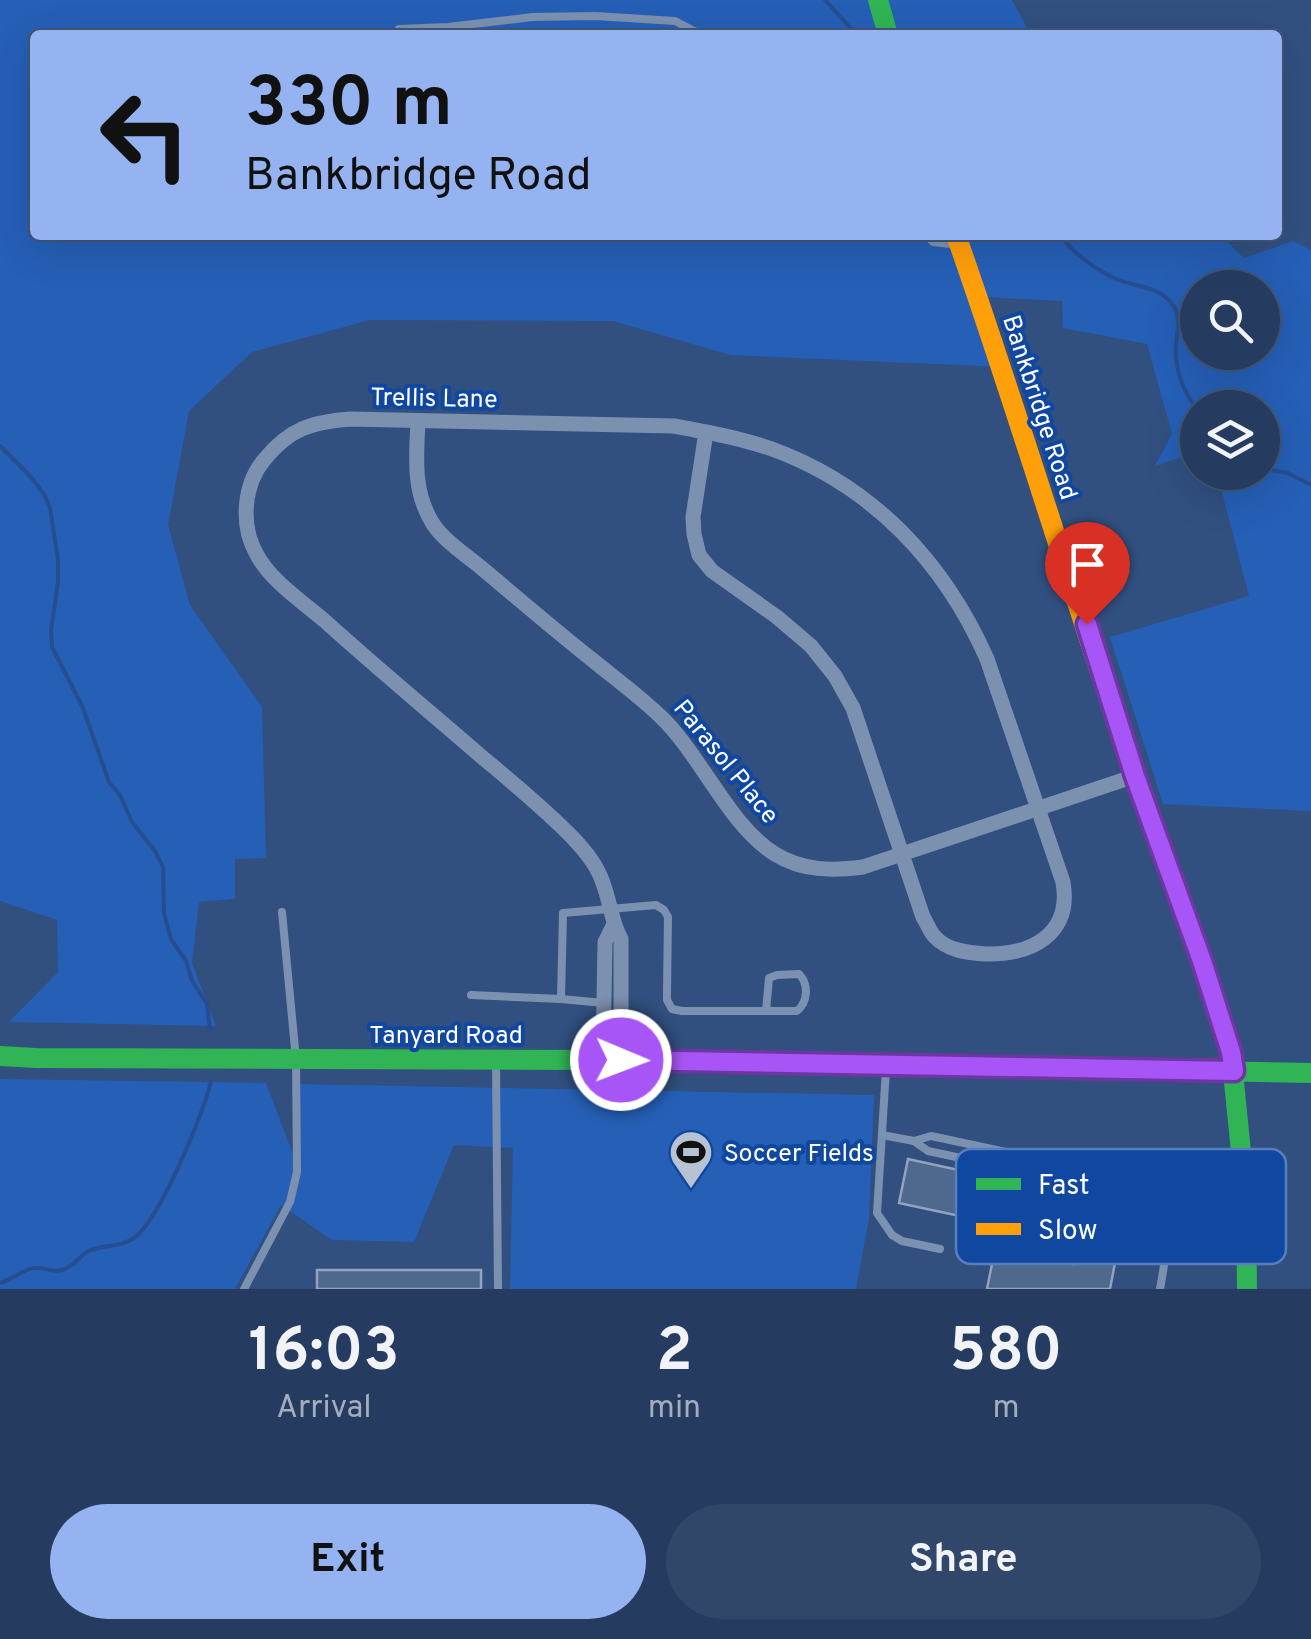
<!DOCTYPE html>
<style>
:root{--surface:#253c60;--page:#314769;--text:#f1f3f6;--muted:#a3adbd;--line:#425675;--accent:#95b2f1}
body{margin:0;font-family:Overpass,sans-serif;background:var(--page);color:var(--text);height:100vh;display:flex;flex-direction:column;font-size:38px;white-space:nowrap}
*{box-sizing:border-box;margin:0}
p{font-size:32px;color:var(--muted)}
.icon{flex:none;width:55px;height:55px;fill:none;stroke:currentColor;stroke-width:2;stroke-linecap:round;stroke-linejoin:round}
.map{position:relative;height:1289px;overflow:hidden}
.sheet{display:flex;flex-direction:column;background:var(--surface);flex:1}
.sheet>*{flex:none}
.hud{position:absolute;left:30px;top:30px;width:1252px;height:210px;border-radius:10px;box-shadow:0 10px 40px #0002,0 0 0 2px var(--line);background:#95b2f1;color:#111;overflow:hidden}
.controls{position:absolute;left:1180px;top:270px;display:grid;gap:20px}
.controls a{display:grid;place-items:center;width:100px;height:100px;border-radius:50%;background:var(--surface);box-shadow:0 10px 40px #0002,0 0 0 2px var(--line);font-size:50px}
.pin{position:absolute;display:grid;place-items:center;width:85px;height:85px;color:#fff;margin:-102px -42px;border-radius:50% 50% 50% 0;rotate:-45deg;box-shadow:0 0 10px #0007}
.pin .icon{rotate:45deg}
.me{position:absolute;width:110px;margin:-55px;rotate:91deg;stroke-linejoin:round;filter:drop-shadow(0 0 8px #0008)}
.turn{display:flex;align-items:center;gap:35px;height:210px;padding:0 50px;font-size:45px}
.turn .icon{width:130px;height:130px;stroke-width:2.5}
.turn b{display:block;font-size:70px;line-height:85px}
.eta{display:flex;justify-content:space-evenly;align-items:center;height:170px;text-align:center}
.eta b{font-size:60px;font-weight:700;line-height:70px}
.button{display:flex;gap:20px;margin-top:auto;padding:20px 50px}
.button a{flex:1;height:115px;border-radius:60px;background:var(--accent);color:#111;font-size:40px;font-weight:700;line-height:115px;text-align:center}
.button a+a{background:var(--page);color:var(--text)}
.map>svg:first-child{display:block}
.green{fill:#255fb6;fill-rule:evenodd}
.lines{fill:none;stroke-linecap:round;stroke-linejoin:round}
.stream{stroke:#264e8f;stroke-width:4}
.building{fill:#4f688e;stroke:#91a3be;stroke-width:2.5}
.lane{stroke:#7c91b0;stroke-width:8}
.street{stroke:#7c91b0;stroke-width:15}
.fast{stroke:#30b455;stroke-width:20}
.slow{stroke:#ff9f0a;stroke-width:20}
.route-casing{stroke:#6d37a1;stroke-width:25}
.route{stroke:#a855f7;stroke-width:18}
.labels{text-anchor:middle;stroke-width:8;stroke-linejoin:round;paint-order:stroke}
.street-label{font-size:25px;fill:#fff;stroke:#1048a1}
.poi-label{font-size:25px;fill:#fff;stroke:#1048a1;text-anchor:start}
.key{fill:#1048a1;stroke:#587fbd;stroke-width:2.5}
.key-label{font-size:28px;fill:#fff}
</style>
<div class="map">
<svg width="1311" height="1289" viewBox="0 0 1311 1289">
<rect width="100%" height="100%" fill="#315080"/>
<g class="green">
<path d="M0 0H1012L1031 35H35V235H1220L1244 258 1293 241 1311 250V811L1163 804 1110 637 1249 596 1217 473 1262 472V408H1198L1197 452 1155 466 1172 434 1147 344 1063 328 1062 301 984 297 1004 367 730 355 613 321 370 320 252 352 189 411 168 525 190 605 262 707 266 858 235 859V899L199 902 192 963 216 1026 9 1022 58 972 57 920 0 901ZM1198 288H1262V352H1198Z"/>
<path d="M0 1079 266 1083 296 1162 297 1084 874 1095 869 1218 856 1289H510L513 1148 454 1145 414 1242 332 1240 281 1205 235 1289H0Z"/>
</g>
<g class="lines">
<g class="stream">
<path d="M825 0 857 35"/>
<path d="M1060 235C1074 254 1095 269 1116 279 1135 287 1160 286 1173 305 1181 317 1178 330 1176 343 1174 367 1183 393 1198 410"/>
<path d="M0 446 30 476 44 494 50 508 58 559V583L51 630 52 647 83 708 109 782 120 795 132 822 155 851 163 867 164 913 171 939 186 961 192 981 207 1004 210 1030"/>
<path d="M1262 466 1266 469 1288 473 1311 485"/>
<path d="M0 1283C11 1280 26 1268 35 1268 47 1267 51 1274 65 1269 75 1265 80 1255 89 1251 104 1244 120 1248 134 1238 159 1221 204 1113 211 1081"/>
</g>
</g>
<g class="building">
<path d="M908 1159 1105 1202 1102 1217 1123 1221 1110 1289H987L996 1244 1028 1251V1255L1073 1264 1077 1241 899 1203Z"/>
<rect x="317" y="1270" width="164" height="19"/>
</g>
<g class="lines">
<g class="lane">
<path d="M399 29 448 27 533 17 595 16 675 21 702 35"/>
<path d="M926 235 933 242 958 245"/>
<path d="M471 995 561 999 563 913 656 905 664 910 668 917 667 990V1000L672 1009 682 1011H797C808 1002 809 984 799 974L777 975 769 978 766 1011"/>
<path d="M561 999 604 1003"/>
<path d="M496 1064 498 1289"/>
<path d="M886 1069 877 1213 892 1235 902 1241 940 1249"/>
<path d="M882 1135 914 1141 928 1151 1149 1198 1165 1206"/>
<path d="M914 1141 931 1136 1152 1183 1169 1192"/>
<path d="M244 1289 290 1202 297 1172 296 1059 282 912"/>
<path d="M1160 1289C1167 1252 1171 1200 1192 1168"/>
</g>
<g class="street">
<path d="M418 422C416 459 413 492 433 524 445 542 468 556 484 570 521 601 557 632 595 662 616 679 639 696 659 715 701 754 728 825 775 854 802 871 832 871 863 867L1135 776"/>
<path d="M603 1060 605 942 613 926"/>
<path d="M621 1060V939C612 923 611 907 605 889 599 868 588 854 573 838 545 809 513 783 482 757 430 712 377 668 326 622 303 602 270 581 256 553 240 524 244 484 264 460 289 429 311 422 350 419L674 426C707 432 740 438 772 449 873 486 944 562 987 659L1063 882C1072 934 1032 955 986 954 969 953 948 951 935 937 930 932 927 923 923 917L853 708 835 676 811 646 777 617 712 571 699 555 694 534 693 517 706 432"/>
</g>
<g class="fast">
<path d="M878 0 888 35"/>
<path d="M1159 843 1194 938 1231 1052 1246 1202 1247 1289"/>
<path d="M0 1056 36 1058 603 1060 1311 1073"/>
</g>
<path class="slow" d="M956 235C1027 437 1086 642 1159 843"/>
</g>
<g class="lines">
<g class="route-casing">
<path id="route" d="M621 1060 1234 1071 1231 1052 1202 961 1135 776 1087 624"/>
</g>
<use href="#route" class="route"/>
</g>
<defs>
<g id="stadium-pin" transform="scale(2.25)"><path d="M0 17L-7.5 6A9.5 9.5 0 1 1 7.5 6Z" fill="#b7c2d3" stroke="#1048a1"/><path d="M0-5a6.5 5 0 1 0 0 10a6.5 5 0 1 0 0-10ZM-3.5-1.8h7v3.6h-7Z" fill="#111"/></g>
</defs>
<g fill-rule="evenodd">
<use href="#stadium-pin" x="691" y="1152"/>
</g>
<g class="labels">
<g class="street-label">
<text transform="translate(434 397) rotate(1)" y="9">Trellis Lane</text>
<text transform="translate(1041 407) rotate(72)" y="9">Bankbridge Road</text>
<text transform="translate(727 761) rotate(51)" y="9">Parasol Place</text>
<text x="446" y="1043">Tanyard Road</text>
</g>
<g class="poi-label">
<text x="724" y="1161">Soccer Fields</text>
</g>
</g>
<rect x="956" y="1149" width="330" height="115" rx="15" class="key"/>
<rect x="976" y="1178" width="45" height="12" fill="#30b455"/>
<rect x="976" y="1223" width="45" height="12" fill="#ff9f0a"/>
<g class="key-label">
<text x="1038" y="1194">Fast</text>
<text x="1038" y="1239">Slow</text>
</g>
</svg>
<div class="controls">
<a><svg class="icon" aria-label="search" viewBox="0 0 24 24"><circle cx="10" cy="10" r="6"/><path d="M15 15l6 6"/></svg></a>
<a><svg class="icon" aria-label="layers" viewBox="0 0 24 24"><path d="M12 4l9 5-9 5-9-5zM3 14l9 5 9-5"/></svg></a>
</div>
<div class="pin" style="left:1087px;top:624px;background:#d93025"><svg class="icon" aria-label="arrive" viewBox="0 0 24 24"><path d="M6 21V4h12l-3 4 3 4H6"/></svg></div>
<svg class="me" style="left:621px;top:1060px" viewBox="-20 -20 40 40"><circle r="17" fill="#a855f7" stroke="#fff" stroke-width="3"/><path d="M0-11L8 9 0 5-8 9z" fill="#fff"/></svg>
<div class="hud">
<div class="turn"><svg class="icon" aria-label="left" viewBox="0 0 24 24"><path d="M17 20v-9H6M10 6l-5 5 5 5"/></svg><div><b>330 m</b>Bankbridge Road</div></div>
</div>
</div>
<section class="sheet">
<div class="eta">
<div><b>16:03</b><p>Arrival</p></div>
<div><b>2</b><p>min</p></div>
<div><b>580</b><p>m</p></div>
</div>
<div class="button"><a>Exit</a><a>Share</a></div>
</section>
